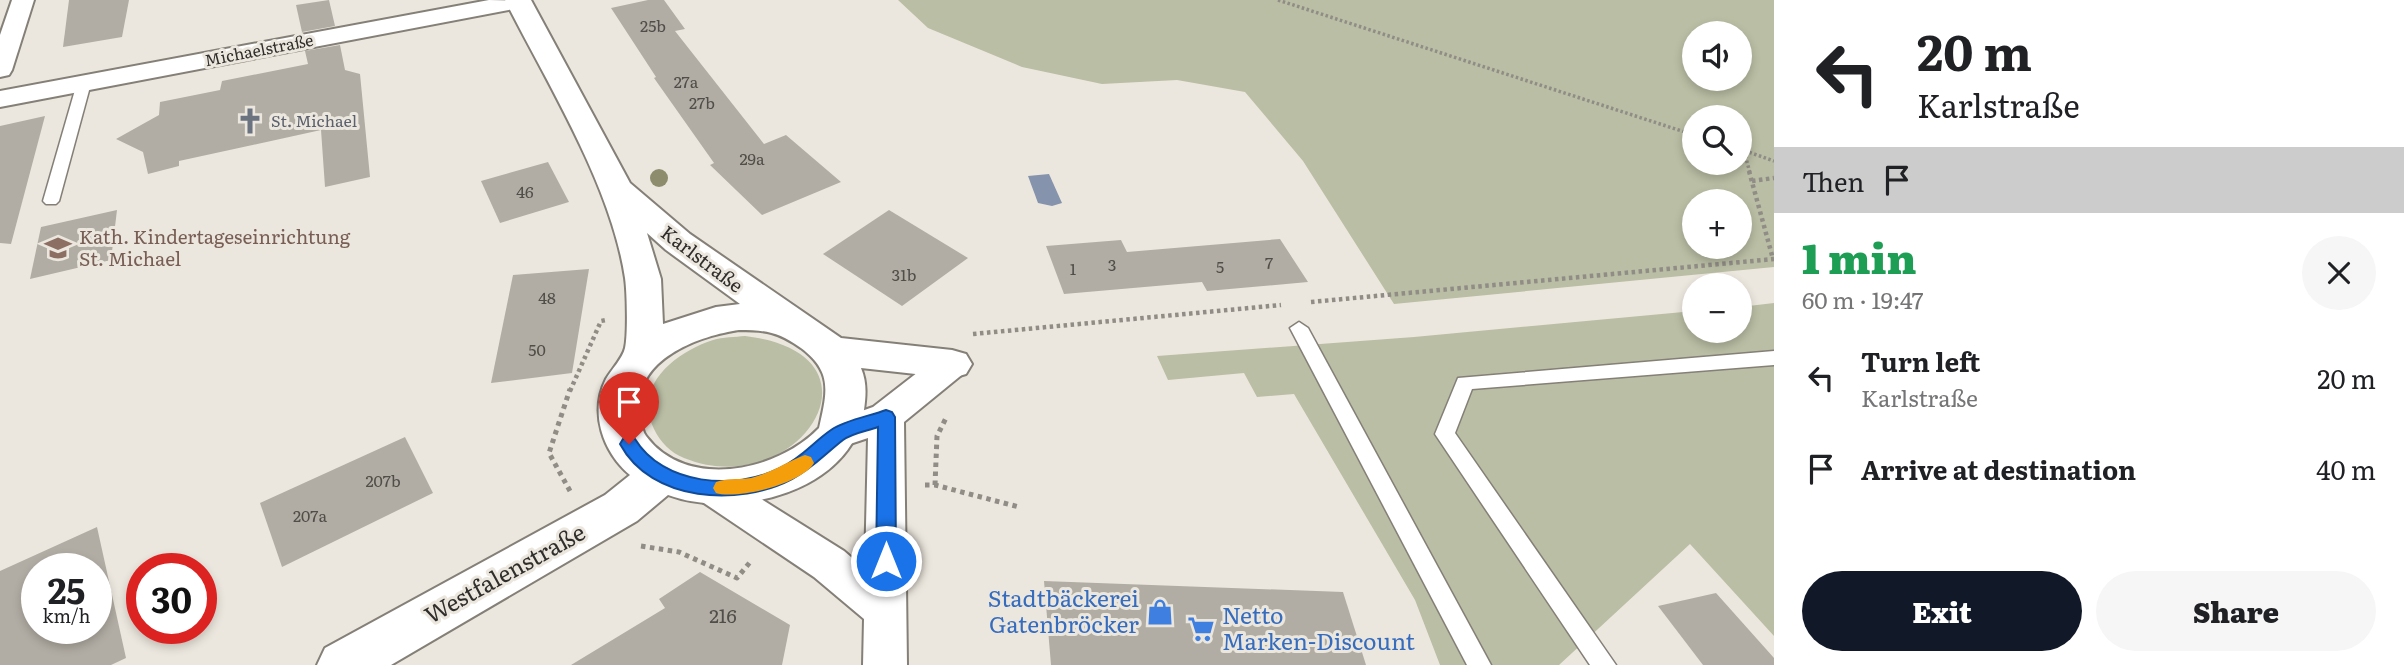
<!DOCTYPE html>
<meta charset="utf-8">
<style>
:root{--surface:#fff;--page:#f6f6f6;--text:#202124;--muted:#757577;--accent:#111827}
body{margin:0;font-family:Literata,serif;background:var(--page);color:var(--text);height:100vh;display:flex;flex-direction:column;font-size:26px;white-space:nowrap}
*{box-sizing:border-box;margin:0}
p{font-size:23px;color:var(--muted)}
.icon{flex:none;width:38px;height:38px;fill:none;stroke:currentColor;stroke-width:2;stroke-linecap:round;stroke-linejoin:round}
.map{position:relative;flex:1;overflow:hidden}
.details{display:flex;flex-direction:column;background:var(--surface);width:630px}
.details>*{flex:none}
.top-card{background:#fff;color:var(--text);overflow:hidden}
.tools{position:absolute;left:1682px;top:21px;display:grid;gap:14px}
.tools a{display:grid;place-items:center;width:70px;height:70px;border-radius:50%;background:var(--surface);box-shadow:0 4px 10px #0003;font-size:35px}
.speed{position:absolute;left:21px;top:553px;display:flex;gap:14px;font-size:35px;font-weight:700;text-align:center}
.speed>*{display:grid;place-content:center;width:91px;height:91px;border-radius:50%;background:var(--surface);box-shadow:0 4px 10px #0003;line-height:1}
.speed small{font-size:18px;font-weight:400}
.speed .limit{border:10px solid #d22;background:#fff;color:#111}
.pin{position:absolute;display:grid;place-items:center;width:60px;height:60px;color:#fff;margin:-72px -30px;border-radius:50% 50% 50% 0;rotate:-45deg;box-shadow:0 0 7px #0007}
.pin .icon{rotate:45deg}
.me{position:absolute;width:77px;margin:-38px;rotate:0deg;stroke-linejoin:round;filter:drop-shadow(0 0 5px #0008)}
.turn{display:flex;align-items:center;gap:24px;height:147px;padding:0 28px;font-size:32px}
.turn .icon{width:91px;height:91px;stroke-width:2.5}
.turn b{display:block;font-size:49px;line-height:60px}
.then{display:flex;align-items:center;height:66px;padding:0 28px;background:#0003;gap:14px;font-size:26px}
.round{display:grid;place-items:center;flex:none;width:74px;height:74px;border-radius:37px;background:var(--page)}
.head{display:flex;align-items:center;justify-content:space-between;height:119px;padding:0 28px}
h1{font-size:42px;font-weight:800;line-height:52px;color:#1e9e55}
.action{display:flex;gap:14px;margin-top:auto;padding:14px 28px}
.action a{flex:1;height:80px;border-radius:42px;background:var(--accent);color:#fff;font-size:28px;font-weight:800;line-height:80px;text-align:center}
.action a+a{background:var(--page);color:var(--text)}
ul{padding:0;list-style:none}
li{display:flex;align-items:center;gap:21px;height:91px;padding:0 28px}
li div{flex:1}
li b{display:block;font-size:26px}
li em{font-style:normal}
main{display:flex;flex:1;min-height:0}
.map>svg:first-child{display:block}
.green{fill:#babea4;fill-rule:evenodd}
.water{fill:#8593ac}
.building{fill:#b2ada4;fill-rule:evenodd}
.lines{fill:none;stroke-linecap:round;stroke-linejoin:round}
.service-casing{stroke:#847f77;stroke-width:3}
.minor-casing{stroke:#847f77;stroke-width:4}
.tertiary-casing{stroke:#847f77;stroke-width:4}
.path-far2{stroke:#908c86;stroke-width:3.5;stroke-dasharray:2.5 2.5;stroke-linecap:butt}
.path-far1{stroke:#908c86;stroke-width:4.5;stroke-dasharray:3.5 3.5;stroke-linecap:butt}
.path{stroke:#908c86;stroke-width:5;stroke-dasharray:4.5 4.5;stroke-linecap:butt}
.service{fill:#fff;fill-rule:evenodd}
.minor{fill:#fff;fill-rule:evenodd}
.tertiary{fill:#fff;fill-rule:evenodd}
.tree{fill:#8d8d6e}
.route{fill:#1a73e8;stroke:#114b97;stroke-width:2}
.slow{fill:#f59e0b}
.labels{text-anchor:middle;stroke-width:6;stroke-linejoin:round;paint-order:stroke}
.number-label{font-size:16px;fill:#504e49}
.far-street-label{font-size:16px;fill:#302e2b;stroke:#ece7de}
.far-worship-label{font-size:16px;fill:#5b616d;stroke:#ece7de;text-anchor:start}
.education-label{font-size:19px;fill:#785e54;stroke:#ece7de;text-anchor:start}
.street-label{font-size:19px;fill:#302e2b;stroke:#ece7de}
.near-number-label{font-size:19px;fill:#504e49}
.near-street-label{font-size:23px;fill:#302e2b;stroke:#ece7de}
.near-shop-label{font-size:23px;fill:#366cbe;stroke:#ece7de;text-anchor:end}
</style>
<main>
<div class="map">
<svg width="1774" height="665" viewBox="0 0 1774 665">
<rect width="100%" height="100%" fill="#ece7de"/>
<g class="green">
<path d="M898 0H1774V267L1394 304 1303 161 1245 92 1177 80 1102 84 1022 67 928 28ZM1694 33H1740V79H1694ZM1694 117H1740V163H1694ZM1694 201H1740V247H1694Z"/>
<path d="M1774 303V636L1690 544 1559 665H1440L1415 600 1294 394 1257 397 1244 373 1168 380 1157 356 1414 337 1694 311V331H1740V307Z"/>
<path d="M745 336C896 354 798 504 684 458 671 453 660 442 654 429 632 386 676 352 713 340 723 337 735 337 745 336Z"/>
</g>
<path class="water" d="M1049 174 1062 203 1052 206 1038 203 1028 176Z"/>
<g class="building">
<path d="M69 0H129L122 37 63 47Z"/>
<path d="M329 0 335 26 302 32 296 5Z"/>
<path d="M648 0H664L685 29 675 31 764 144 786 135 841 182 762 215 710 165 714 163 654 78 656 77 611 8Z"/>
<path d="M340 45 345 70 360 74 370 177 325 187 321 130 179 161V166L148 174 143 152 116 139 159 115 160 102 220 90 222 81 308 64 305 51Z"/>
<path d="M45 116 11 244 0 243V126Z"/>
<path d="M548 162 569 202 500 223 481 181Z"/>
<path d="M117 210 111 260 30 279 41 227Z"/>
<path d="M889 210 968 258 902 306 823 254Z"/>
<path d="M1280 239 1308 282 1207 291 1202 282 1064 294 1046 246 1121 240 1127 252Z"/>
<path d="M589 269 572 373 491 383 513 275Z"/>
<path d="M405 437 433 493 282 567 260 503Z"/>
<path d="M97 527 126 658 111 665H0V571ZM37 569H96V628H37Z"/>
<path d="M700 572 790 625 782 665H571L665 608 659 599Z"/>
<path d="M1044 581 1343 592 1366 665H1051Z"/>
<path d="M1716 593 1774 658V665H1703L1658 606Z"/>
</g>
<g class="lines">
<g class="service-casing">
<g id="service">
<path d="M84 79 91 83 59 201 56 204H46L43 201 77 83Z"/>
<path d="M1299 322 1308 328 1491 665H1467L1290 328Z"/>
<path d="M1774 351V365L1472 389 1455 433 1616 665H1590L1435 434 1458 378Z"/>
</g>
</g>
<g class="minor-casing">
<g id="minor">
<path d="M12 0H34L12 70 9 75 0 77V35Z"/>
<path d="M489 0 530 1 527 6 519 8 0 107V91Z"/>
<path d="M952 351 964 355 969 364 964 373 904 422 907 665H863L864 619 814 577 698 499 693 488 698 477 712 472 726 477 844 551 865 569 868 438 838 448 825 444 820 434 825 424 873 407 940 355Z"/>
</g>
</g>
<g class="tertiary-casing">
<path id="tertiary" d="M505 0H531L630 183 690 234 841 338 952 350 966 354 972 364 966 374 952 378 861 368C867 382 866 396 864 410 852 492 735 520 668 495L637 521 391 665H317L325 648 605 495 630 475C603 452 589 413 606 379 611 370 623 358 625 348 628 335 627 292 625 278 611 185 548 85 505 0ZM647 233 666 250 740 304 716 307 663 324 661 279ZM739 330C766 330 778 332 801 348 833 372 827 392 819 428 778 471 687 491 646 436 641 429 641 419 640 411 634 359 699 336 739 330Z"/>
</g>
<g class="path-far2">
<path d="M1278 0 1694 135"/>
<path d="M1740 149 1774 161"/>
<path d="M1744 151 1750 173"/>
</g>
<g class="path-far1">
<path d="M1749 171 1773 259"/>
<path d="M1752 181 1774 178"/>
<path d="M1311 302 1774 259"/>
<path d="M973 334 1281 305"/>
<path d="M570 391 601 321 606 320"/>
</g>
<g class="path">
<path d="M925 485H935L1019 507"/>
<path d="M935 485 937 436 946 418"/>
<path d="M570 491 549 453 570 389"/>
<path d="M641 546 679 552 737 578 751 561"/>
</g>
<use href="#service" class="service"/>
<use href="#minor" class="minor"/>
<use href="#tertiary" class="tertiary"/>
</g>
<circle class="tree" cx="659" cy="178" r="9"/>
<path class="route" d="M886 410 892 412 895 417 896 561 893 567 886 570 879 567 876 561 878 427C867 431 852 433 843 440 825 454 813 468 792 479 739 507 651 502 620 444L623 439H635C663 485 735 491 780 468 803 457 812 443 831 430 845 420 870 416 886 410Z"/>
<path class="slow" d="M805 455 811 457 814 463C803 483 738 500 716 493L713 488 716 482C727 478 739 480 751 478 771 473 786 462 805 455Z"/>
<defs>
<g id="church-bare" transform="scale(2.1)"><path d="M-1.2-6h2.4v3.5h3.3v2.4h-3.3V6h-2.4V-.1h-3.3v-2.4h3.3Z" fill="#6b7280" stroke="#ece7de" stroke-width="2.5" paint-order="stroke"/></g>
<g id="school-bare" transform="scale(2.1)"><path d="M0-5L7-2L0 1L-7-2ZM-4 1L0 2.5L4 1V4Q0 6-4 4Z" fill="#8d6e63" stroke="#ece7de" stroke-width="2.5" paint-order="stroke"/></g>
<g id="shop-bare" transform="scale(2.1)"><path d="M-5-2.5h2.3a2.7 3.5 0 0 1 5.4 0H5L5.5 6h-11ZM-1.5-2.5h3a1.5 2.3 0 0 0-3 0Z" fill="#3f7fe0" stroke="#ece7de" stroke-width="2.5" paint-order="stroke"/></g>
<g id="supermarket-bare" transform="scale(2.1)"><path d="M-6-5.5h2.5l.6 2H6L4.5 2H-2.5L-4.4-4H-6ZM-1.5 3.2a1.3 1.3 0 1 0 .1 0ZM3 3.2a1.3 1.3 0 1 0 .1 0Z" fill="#3f7fe0" stroke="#ece7de" stroke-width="2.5" paint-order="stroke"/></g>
</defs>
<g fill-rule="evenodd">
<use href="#church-bare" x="250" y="121"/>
<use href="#school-bare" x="58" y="248"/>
<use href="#shop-bare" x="1160" y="612"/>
<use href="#supermarket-bare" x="1201" y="629"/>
</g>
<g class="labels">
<g class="number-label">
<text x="653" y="32">25b</text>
<text x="686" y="88">27a</text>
<text x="702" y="109">27b</text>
<text x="752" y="165">29a</text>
<text x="525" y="198">46</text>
<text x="1269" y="269">7</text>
<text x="1112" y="271">3</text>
<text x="1220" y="273">5</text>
<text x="1073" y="275">1</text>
<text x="904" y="281">31b</text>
<text x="547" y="304">48</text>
<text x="537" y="356">50</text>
<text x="383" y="487">207b</text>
<text x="310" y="522">207a</text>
</g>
<g class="far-street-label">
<text transform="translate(259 50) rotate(-11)" y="6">Michaelstraße</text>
</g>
<g class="far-worship-label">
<text x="271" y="127">St. Michael</text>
</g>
<g class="education-label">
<text x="79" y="244">Kath. Kindertageseinrichtung<tspan x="79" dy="22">St. Michael</tspan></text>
</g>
<g class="street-label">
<text transform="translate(702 259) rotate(37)" y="7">Karlstraße</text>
</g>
<g class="near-number-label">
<text x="723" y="623">216</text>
</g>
<g class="near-street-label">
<text transform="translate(505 574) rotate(-29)" y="8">Westfalenstraße</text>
</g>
<g class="near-shop-label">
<text x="1139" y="607">Stadtbäckerei<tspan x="1139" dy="26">Gatenbröcker</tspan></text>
<text x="1222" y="624" text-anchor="start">Netto<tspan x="1222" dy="26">Marken-Discount</tspan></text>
</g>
</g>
</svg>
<div class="tools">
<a><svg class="icon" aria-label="sound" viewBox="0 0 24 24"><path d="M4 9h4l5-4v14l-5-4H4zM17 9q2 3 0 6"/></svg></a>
<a><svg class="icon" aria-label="search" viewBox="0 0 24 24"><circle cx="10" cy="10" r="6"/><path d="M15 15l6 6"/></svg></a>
<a>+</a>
<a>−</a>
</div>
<div class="speed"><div>25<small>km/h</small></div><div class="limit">30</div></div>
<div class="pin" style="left:629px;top:444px;background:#d93025"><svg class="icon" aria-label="arrive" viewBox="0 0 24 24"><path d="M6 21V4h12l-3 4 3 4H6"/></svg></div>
<svg class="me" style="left:886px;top:561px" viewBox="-20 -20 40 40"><circle r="17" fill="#1a73e8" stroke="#fff" stroke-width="3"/><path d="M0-11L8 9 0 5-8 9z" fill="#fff"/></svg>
</div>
<section class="details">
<div class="top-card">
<div class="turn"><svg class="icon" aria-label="left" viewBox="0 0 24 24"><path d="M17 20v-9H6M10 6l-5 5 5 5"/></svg><div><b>20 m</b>Karlstraße</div></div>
<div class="then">Then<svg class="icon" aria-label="arrive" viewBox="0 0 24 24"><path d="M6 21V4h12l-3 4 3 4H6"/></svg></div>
</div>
<div class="head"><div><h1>1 min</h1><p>60 m · 19:47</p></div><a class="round"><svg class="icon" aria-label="close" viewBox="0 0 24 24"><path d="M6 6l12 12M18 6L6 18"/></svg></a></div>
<ul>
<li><svg class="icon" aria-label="left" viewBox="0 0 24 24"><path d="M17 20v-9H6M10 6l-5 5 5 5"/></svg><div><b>Turn left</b><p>Karlstraße</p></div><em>20 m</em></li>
<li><svg class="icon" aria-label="arrive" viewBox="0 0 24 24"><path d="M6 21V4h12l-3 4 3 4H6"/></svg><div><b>Arrive at destination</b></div><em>40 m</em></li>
</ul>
<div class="action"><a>Exit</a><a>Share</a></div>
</section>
</main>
